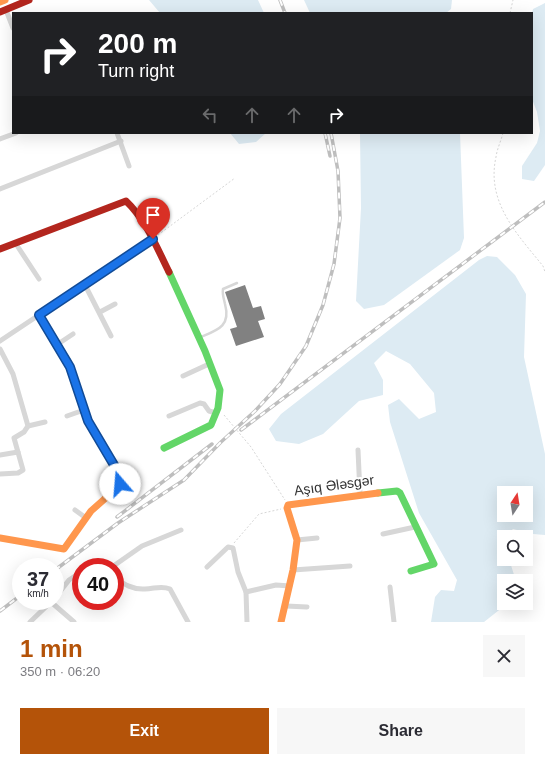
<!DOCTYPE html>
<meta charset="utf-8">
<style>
:root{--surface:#fff;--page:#f7f7f7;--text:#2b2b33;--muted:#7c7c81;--accent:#b45309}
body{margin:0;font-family:Helvetica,sans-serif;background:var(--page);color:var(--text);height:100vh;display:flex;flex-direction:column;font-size:15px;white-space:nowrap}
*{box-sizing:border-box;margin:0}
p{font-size:13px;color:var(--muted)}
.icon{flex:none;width:22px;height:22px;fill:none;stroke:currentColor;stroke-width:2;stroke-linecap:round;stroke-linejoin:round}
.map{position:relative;height:622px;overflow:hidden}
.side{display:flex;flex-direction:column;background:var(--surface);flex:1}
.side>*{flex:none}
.hud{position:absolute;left:12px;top:12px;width:521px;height:122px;border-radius:0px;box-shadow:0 4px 16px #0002;background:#202124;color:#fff;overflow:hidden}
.needle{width:26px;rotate:12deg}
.buttons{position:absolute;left:497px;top:486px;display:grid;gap:8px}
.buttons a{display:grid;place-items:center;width:36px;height:36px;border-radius:0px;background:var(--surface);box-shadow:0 4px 16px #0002;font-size:20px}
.speed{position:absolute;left:12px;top:558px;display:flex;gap:8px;font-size:20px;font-weight:700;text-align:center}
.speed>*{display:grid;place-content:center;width:52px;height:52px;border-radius:50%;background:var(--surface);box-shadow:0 4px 16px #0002;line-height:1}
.speed small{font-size:10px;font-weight:400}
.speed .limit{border:6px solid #d22;background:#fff;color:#111}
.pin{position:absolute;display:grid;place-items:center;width:34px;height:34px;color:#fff;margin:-41px -17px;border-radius:50% 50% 50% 0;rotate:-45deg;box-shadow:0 0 4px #0007}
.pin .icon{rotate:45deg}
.me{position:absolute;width:44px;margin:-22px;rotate:342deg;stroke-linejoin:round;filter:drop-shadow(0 0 3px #0008)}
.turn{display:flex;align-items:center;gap:14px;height:84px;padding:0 20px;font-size:18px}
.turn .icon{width:52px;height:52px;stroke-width:2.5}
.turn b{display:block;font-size:28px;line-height:34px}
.lanes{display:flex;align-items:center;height:38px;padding:0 20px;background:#0003;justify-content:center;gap:20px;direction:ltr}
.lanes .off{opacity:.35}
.round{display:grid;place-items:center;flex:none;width:42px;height:42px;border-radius:0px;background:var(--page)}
.headline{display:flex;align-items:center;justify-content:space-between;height:68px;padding:0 20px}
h1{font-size:24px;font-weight:600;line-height:30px;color:var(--accent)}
.action{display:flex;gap:8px;margin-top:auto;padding:8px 20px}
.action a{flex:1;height:46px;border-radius:0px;background:var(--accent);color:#fff;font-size:16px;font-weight:600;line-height:46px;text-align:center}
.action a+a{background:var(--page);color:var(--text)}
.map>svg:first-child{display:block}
.water{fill:#ddebf3;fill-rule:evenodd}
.building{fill:#818181}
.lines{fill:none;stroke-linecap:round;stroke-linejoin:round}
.path{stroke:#d6d6d6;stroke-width:1;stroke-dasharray:2 2;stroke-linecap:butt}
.lane{stroke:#d7d7d7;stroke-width:2.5}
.street{stroke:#d7d7d7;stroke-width:5}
.fast{stroke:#63d668;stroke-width:7}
.slow{stroke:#ff974d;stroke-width:7}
.jam{stroke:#b3261e;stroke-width:7}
.rail-casing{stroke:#bebebe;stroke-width:3.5}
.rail{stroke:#fff;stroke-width:2;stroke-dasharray:6;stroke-linecap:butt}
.route-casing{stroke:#114b97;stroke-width:10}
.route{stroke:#1a73e8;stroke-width:7}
.labels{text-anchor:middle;stroke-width:4;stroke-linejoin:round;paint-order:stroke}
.street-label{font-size:14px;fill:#333;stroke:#fff}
</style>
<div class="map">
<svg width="545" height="622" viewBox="0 0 545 622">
<rect width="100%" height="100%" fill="#fff"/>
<g class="water">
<path d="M149 0H258L264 13H160Z"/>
<path d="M304 0H452L451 9 446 13H310Z"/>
<path d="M545 3V165L534 181 522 179V166L537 143 540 131 537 112 532 99V13L533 9Z"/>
<path d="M230 133H266L256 142 239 144Z"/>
<path d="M360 133H460L464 238 460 250 384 305 364 309 356 301 361 208Z"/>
<path d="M487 256 497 257 515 275 526 294 524 357 545 454V535L533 534 513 529 504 537V559H509L516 581H504V603H508L484 622H431L435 597 441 590 454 591 457 580 419 513 390 422 388 405 399 399 419 419 436 412 434 393 410 364 386 351 374 363 383 380V395L359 401 323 434 299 444 276 441 269 429 281 414 479 260ZM504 493H526V515H504Z"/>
</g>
<path class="building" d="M245 285 253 308 261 306 265 319 258 321 264 337 236 346 230 329 237 327 225 292Z"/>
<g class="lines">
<g class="path">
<path d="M510 13 513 0"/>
<path d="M503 133C501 141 497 149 496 157 486 202 517 234 543 266L545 272"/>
<path d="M158 235 235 178"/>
<path d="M224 415 251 447 285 500"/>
<path d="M234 543 259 514 281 509"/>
</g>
<path class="lane" d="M201 337C218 330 231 326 225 304 224 299 222 294 223 289L237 283"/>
<g class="street">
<path d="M6 10 13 28"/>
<path d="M117 133 129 166"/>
<path d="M0 139 16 133"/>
<path d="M0 189 121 141"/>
<path d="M16 244 39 279"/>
<path d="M85 285 111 336"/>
<path d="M100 312 115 304"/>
<path d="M0 341 153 239"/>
<path d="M58 344 73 334"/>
<path d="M0 349 13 374 28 426 24 432 14 438 23 470 18 473 0 474"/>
<path d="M183 376 209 364"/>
<path d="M67 416 84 410"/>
<path d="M169 416 200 403 204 404 209 411 216 413"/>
<path d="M28 426 45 422"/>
<path d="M358 450 360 494"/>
<path d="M0 455 18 452"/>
<path d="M75 510 86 518"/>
<path d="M383 534 415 527"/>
<path d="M297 540 317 538"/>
<path d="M112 567 142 546 181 530"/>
<path d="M207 567 228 547 233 548 238 572 246 592 247 622"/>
<path d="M293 570 350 566"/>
<path d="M115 578C124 584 133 590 145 589 154 589 161 585 170 589L188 622"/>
<path d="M390 587 394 622"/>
<path d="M246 592 276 585 290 586"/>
<path d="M55 598 69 580 81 572"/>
<path d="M51 602 74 622"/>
<path d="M286 606 307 607"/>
<path d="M30 622 52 601"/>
</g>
<g class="fast">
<path d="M39 315 67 360 84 409"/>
<path d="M164 448 211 425 218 408 220 390 205 351 169 272"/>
<path d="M378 493 397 491 400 493 434 564 411 571"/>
</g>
<g class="slow">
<path d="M0 2 5 0"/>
<path d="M0 538 64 549 91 511 118 487 119 481 114 465 90 425 84 409"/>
<path d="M281 622 293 570 297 540 287 508 288 505 378 493"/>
</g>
<g class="jam">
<path d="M0 12 29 0"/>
<path d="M0 249 126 201C146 220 157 248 169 272"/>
</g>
<g class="rail-casing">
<g id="rail">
<path d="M280 0 285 13"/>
<path d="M325 133 330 156"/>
<path d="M241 430 545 202"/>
<path d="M117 517 212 444"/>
<path d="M55 570 118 523 184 480 221 442 255 411 280 384 306 346 323 305 334 264 340 218 338 171 331 133"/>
<path d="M0 611 21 595"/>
</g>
</g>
<use href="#rail" class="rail"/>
</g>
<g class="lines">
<g class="route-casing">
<path id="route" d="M120 484 114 465 88 421 70 367 39 315 153 239"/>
</g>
<use href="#route" class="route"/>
</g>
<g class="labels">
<g class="street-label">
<text transform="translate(334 485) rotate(-8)" y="5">Aşıq Ələsgər</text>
</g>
</g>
</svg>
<div class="buttons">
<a><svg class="needle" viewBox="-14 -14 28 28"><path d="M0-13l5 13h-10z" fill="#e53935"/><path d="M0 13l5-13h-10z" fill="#7c7c81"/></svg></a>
<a><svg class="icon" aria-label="search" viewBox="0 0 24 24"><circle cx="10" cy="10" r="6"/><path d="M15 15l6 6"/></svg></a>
<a><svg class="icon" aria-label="layers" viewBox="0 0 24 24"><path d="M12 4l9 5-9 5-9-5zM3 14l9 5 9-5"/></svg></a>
</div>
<div class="speed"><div>37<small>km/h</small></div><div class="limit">40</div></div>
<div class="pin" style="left:153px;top:239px;background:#d93025"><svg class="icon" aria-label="arrive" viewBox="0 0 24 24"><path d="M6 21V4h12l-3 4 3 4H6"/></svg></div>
<svg class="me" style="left:120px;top:484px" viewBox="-20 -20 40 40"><circle r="19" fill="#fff"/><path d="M0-13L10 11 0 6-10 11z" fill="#1a73e8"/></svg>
<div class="hud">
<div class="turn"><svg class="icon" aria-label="right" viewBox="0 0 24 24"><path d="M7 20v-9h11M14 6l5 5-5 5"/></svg><div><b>200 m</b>Turn right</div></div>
<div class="lanes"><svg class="icon off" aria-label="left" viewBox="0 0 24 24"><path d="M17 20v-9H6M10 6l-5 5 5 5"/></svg><svg class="icon off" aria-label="ahead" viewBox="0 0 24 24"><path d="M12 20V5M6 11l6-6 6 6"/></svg><svg class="icon off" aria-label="ahead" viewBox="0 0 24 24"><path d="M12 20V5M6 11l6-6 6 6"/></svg><svg class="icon" aria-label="right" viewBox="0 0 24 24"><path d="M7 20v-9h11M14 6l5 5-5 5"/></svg></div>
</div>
</div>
<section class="side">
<div class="headline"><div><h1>1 min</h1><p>350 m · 06:20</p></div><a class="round"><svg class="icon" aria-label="close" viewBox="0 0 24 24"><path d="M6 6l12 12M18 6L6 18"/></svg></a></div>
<div class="action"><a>Exit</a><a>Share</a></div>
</section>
